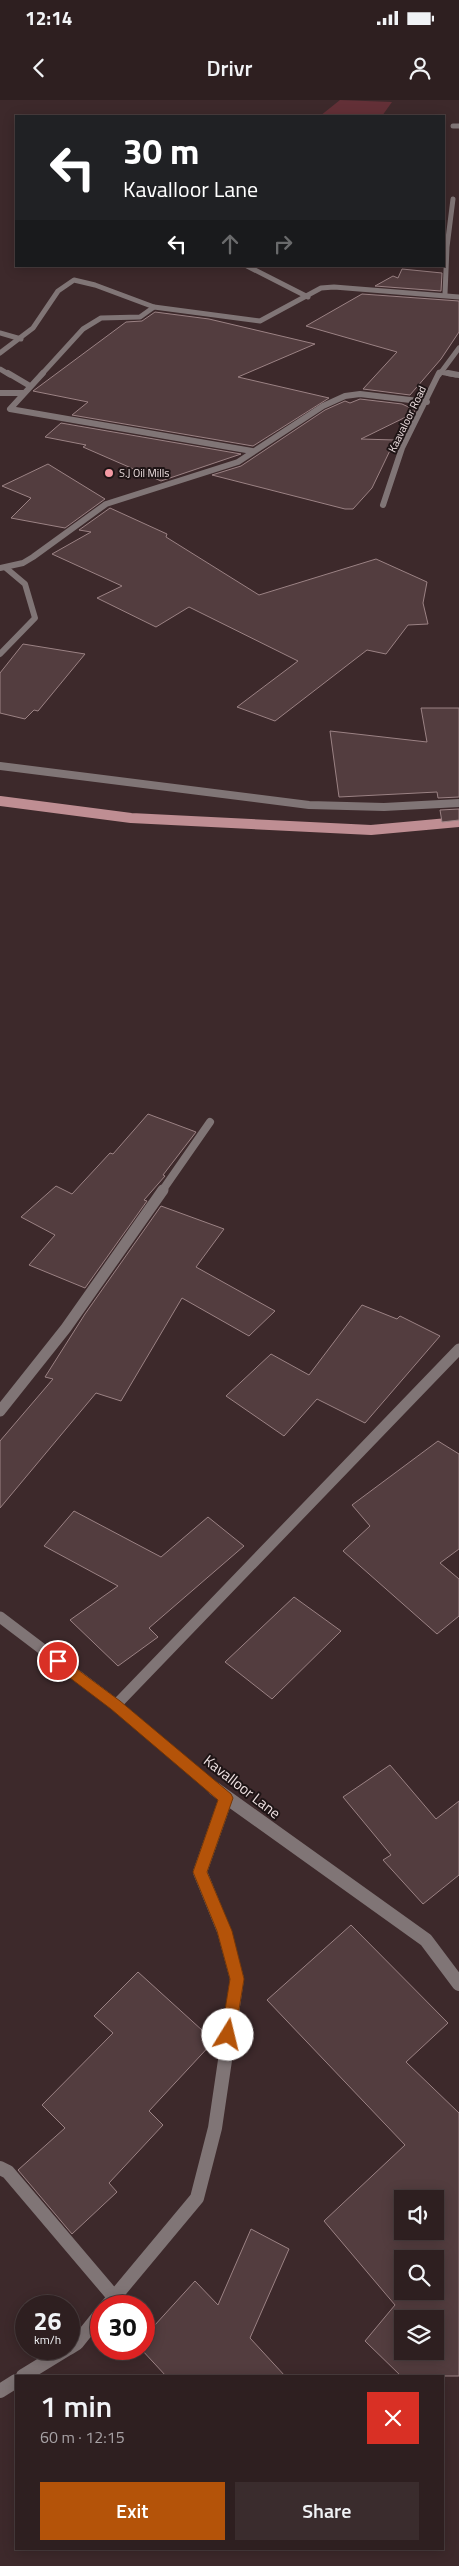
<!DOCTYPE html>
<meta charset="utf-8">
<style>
:root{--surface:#2e1f20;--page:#3a2c2d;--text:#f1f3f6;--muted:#a7a2a5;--line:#493d3e;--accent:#b45309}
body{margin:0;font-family:"Titillium Web",sans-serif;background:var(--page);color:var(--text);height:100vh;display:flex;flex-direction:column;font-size:19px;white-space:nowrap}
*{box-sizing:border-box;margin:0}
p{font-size:16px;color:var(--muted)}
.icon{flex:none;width:28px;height:28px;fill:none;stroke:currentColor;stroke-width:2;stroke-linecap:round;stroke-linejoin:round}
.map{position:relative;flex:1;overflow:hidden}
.panel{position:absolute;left:15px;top:2275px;width:429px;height:175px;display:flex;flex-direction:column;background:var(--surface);border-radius:0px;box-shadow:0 2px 12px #0003,0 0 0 1px var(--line)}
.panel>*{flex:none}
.banner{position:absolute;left:15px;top:15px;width:430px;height:152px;border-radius:0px;box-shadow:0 2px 12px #0003,0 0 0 1px var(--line);background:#202124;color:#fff;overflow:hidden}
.tools{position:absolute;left:394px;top:2090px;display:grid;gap:10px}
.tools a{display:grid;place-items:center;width:50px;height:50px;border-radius:0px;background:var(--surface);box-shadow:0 2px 12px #0003,0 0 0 1px var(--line);font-size:25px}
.speed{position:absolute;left:15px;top:2195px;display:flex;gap:10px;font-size:25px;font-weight:700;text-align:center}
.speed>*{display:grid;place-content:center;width:65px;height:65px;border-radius:50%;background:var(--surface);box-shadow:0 2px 12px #0003,0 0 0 1px var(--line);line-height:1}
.speed small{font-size:12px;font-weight:400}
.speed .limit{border:8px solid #d22;background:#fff;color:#111}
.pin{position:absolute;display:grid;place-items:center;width:42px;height:42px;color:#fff;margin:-21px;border:2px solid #fff;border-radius:50%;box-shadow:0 1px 5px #0007}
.me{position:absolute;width:55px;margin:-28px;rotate:9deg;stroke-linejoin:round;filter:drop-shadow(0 0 4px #0008)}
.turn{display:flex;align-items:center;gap:18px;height:105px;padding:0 25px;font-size:22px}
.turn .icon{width:65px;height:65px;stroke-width:2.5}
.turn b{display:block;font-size:35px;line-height:42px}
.lanes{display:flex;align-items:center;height:48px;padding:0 25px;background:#0003;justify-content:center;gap:25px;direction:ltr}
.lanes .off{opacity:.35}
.round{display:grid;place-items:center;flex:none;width:52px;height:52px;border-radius:0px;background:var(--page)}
.overview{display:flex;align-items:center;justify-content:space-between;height:85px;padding:0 25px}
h1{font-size:30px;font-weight:600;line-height:38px}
.button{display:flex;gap:10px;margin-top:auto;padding:10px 25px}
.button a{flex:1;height:58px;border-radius:0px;background:var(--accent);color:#fff;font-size:20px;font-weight:600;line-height:58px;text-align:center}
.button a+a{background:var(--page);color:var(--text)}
.status{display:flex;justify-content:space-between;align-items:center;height:35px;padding:0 25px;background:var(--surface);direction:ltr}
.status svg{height:14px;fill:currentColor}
header{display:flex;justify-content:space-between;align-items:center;height:65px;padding:0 25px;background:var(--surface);font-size:22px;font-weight:600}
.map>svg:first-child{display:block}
.green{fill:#633037}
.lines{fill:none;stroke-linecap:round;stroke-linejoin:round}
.stream{stroke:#bf8e93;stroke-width:10}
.building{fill:#533d3f;stroke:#9b8284;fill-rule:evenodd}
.minor-far4{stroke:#807576;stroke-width:5}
.minor-far3{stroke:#807576;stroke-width:6}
.minor-far2{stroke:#807576;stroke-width:8}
.minor-far1{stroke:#807576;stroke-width:11}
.minor{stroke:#807576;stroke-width:14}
.route{fill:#b45309;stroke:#753606}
.poi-dot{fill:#f49aa4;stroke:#1e1415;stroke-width:2}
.labels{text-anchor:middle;stroke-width:4;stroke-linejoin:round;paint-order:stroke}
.far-street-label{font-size:11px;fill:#efe1e2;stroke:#1e1415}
.far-poi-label{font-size:11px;fill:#efe1e2;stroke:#1e1415;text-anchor:start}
.near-street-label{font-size:15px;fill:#efe1e2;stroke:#1e1415}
</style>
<div class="status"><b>12:14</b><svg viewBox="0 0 49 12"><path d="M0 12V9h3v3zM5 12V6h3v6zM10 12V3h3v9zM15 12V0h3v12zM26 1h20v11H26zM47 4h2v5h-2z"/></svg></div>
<header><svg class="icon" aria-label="back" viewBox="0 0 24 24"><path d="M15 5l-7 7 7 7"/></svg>Drivr<svg class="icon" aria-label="person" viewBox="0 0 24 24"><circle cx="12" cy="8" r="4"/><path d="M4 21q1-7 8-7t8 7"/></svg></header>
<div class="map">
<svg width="459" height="2466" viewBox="0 0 459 2466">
<rect width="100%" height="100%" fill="#3d292b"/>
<path class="green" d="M340 0 392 2 382 16H320Z"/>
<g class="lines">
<path class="stream" d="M0 701 131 718 371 730 459 722"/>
</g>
<g class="building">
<path d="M402 169 442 173 441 191 375 186 393 176 398 178Z"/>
<path d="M362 194 459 201V232L441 259 410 295 363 289 397 252 306 226Z"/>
<path d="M155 212 209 219 315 244 238 277 329 298 253 346 72 315 88 302 33 291 126 222 142 221Z"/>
<path d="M360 299 402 304 415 310 414 313 361 339 395 340 372 388 353 409H345L212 375 241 366 325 310 345 301 350 303Z"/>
<path d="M61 323 241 354 161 381 83 347 86 345 45 337Z"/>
<path d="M48 364 105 399 65 428 11 418 31 398 2 386Z"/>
<path d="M110 408 167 434 166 437 259 495 376 459 427 482 423 503 428 524 408 525 386 554 367 550 275 621 237 607 298 561 189 507 156 527 97 498 122 486 52 454 91 432 79 430Z"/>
<path d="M23 544 85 554 38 611 34 610 25 619 0 613V573Z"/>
<path d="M421 608H459V697L438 698 437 692 339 697 330 631 427 642Z"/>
<path d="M459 709V720L442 722 440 710Z"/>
<path d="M148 1014 196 1032 163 1075 165 1076 144 1100 147 1101 85 1188 29 1165 55 1135 21 1117 56 1086 72 1094 110 1053 113 1054Z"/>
<path d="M161 1106 224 1129 196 1167 275 1211 249 1236 182 1198 121 1301 96 1293 0 1408V1341L53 1279 45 1277 85 1214Z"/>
<path d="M362 1205 397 1219 400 1216 440 1236 365 1323 317 1299 284 1336 226 1296 271 1254 309 1275Z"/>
<path d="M438 1341 459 1354V1449L440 1463 459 1479V1516L437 1534 343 1451 370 1426 352 1405Z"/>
<path d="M74 1411 161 1457 208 1417 244 1446 149 1528 158 1537 118 1566 70 1520 118 1486 44 1446Z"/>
<path d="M294 1497 341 1531 272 1599 225 1562Z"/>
<path d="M390 1665 436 1719 459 1701V1775L423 1804 383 1760 391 1755 343 1697Z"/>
<path d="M351 1825 448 1923 406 1962 459 2013V2276H401L365 2241 395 2205 324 2121 405 2045 267 1900ZM402 2099H435V2131H402ZM402 2159H435V2191H402ZM402 2219H435V2251H402Z"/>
<path d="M138 1872 214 1941 149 2011 163 2025 109 2083 117 2092 72 2134 18 2070 65 2028 42 2005 113 1933 94 1916Z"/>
<path d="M251 2129 289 2149 250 2238 285 2276H166L141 2249H144V2237L195 2181 218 2205Z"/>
</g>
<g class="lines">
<g class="minor-far4">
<path d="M453 26H459"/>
<path d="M247 166 308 197"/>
<path d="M445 194 447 147 453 99"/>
<path d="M0 233 21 239"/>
<path d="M0 253 33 228 58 191 74 180 95 185 154 207"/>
<path d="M0 269 10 275"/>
<path d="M440 272 456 275"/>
<path d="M41 275 83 229 101 218 140 217 154 207 260 221 321 188 334 187 459 197"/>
<path d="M439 275 459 248"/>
</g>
<g class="minor-far3">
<path d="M8 273 30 286"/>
<path d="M43 273 10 309 252 351"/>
<path d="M448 273 459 275"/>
<path d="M0 293H23"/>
<path d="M383 405 402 348 439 273"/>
<path d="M0 468 23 463 33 457 106 404 238 362 323 306 345 296 360 294 427 302"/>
<path d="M0 554 35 518 25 484 6 468"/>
</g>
<g class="minor-far2">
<path d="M0 666 309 705 384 707 459 703"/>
<path d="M162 1091 210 1022"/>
</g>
<g class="minor-far1">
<path d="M0 1311 66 1228 163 1090"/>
<path d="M0 1517 116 1605 216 1690"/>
<path d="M116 1605 459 1249"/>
</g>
<g class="minor">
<path d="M215 1689 426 1840 459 1884"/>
<path d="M0 2068 8 2072 114 2197"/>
<path d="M107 2206 197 2098 215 2028 237 1879 224 1831 200 1772 226 1698"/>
<path d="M69 2248 77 2243 101 2213"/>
<path d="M23 2276 67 2249"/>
<path d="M0 2291 16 2281"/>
</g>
</g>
<path class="route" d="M58 1555 120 1601 231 1694 233 1698 207 1772 232 1831 244 1879 234 1940 228 1942 223 1940 221 1935 230 1879 217 1831 193 1772 218 1700 111 1609 53 1565 51 1561 53 1557Z"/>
<circle class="poi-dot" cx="109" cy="373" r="5"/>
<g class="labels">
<g class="far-street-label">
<text transform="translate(407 319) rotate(-64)" y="4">Kaavaloor Road</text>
</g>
<g class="far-poi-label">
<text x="119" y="377">S.J Oil Mills</text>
</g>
<g class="near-street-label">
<text transform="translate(242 1687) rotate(38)" y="5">Kavalloor Lane</text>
</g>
</g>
</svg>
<div class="tools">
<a><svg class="icon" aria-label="sound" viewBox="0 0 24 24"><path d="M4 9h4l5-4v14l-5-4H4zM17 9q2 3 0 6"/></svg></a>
<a><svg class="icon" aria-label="search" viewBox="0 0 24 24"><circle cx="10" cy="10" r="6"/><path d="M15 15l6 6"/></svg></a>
<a><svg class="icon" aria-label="layers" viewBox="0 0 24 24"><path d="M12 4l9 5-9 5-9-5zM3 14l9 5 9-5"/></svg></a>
</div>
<div class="speed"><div>26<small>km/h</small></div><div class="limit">30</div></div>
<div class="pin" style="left:58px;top:1561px;background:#d93025"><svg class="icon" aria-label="arrive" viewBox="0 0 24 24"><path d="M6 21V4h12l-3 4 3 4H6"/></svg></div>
<svg class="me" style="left:228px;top:1935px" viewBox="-20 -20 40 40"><circle r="19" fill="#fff"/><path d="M0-13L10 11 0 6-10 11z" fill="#b45309"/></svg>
<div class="banner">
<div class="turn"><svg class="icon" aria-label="left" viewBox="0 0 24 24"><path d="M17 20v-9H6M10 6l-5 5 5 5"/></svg><div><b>30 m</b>Kavalloor Lane</div></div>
<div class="lanes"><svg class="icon" aria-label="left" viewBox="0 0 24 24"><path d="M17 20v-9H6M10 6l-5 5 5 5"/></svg><svg class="icon off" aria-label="ahead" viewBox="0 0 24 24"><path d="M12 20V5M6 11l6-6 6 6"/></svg><svg class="icon off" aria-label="right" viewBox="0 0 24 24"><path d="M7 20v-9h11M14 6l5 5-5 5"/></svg></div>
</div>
<section class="panel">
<div class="overview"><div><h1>1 min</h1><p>60 m · 12:15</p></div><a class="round" style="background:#d93025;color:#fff"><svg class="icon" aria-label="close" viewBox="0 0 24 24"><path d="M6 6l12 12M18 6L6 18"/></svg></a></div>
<div class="button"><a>Exit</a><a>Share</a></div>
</section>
</div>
